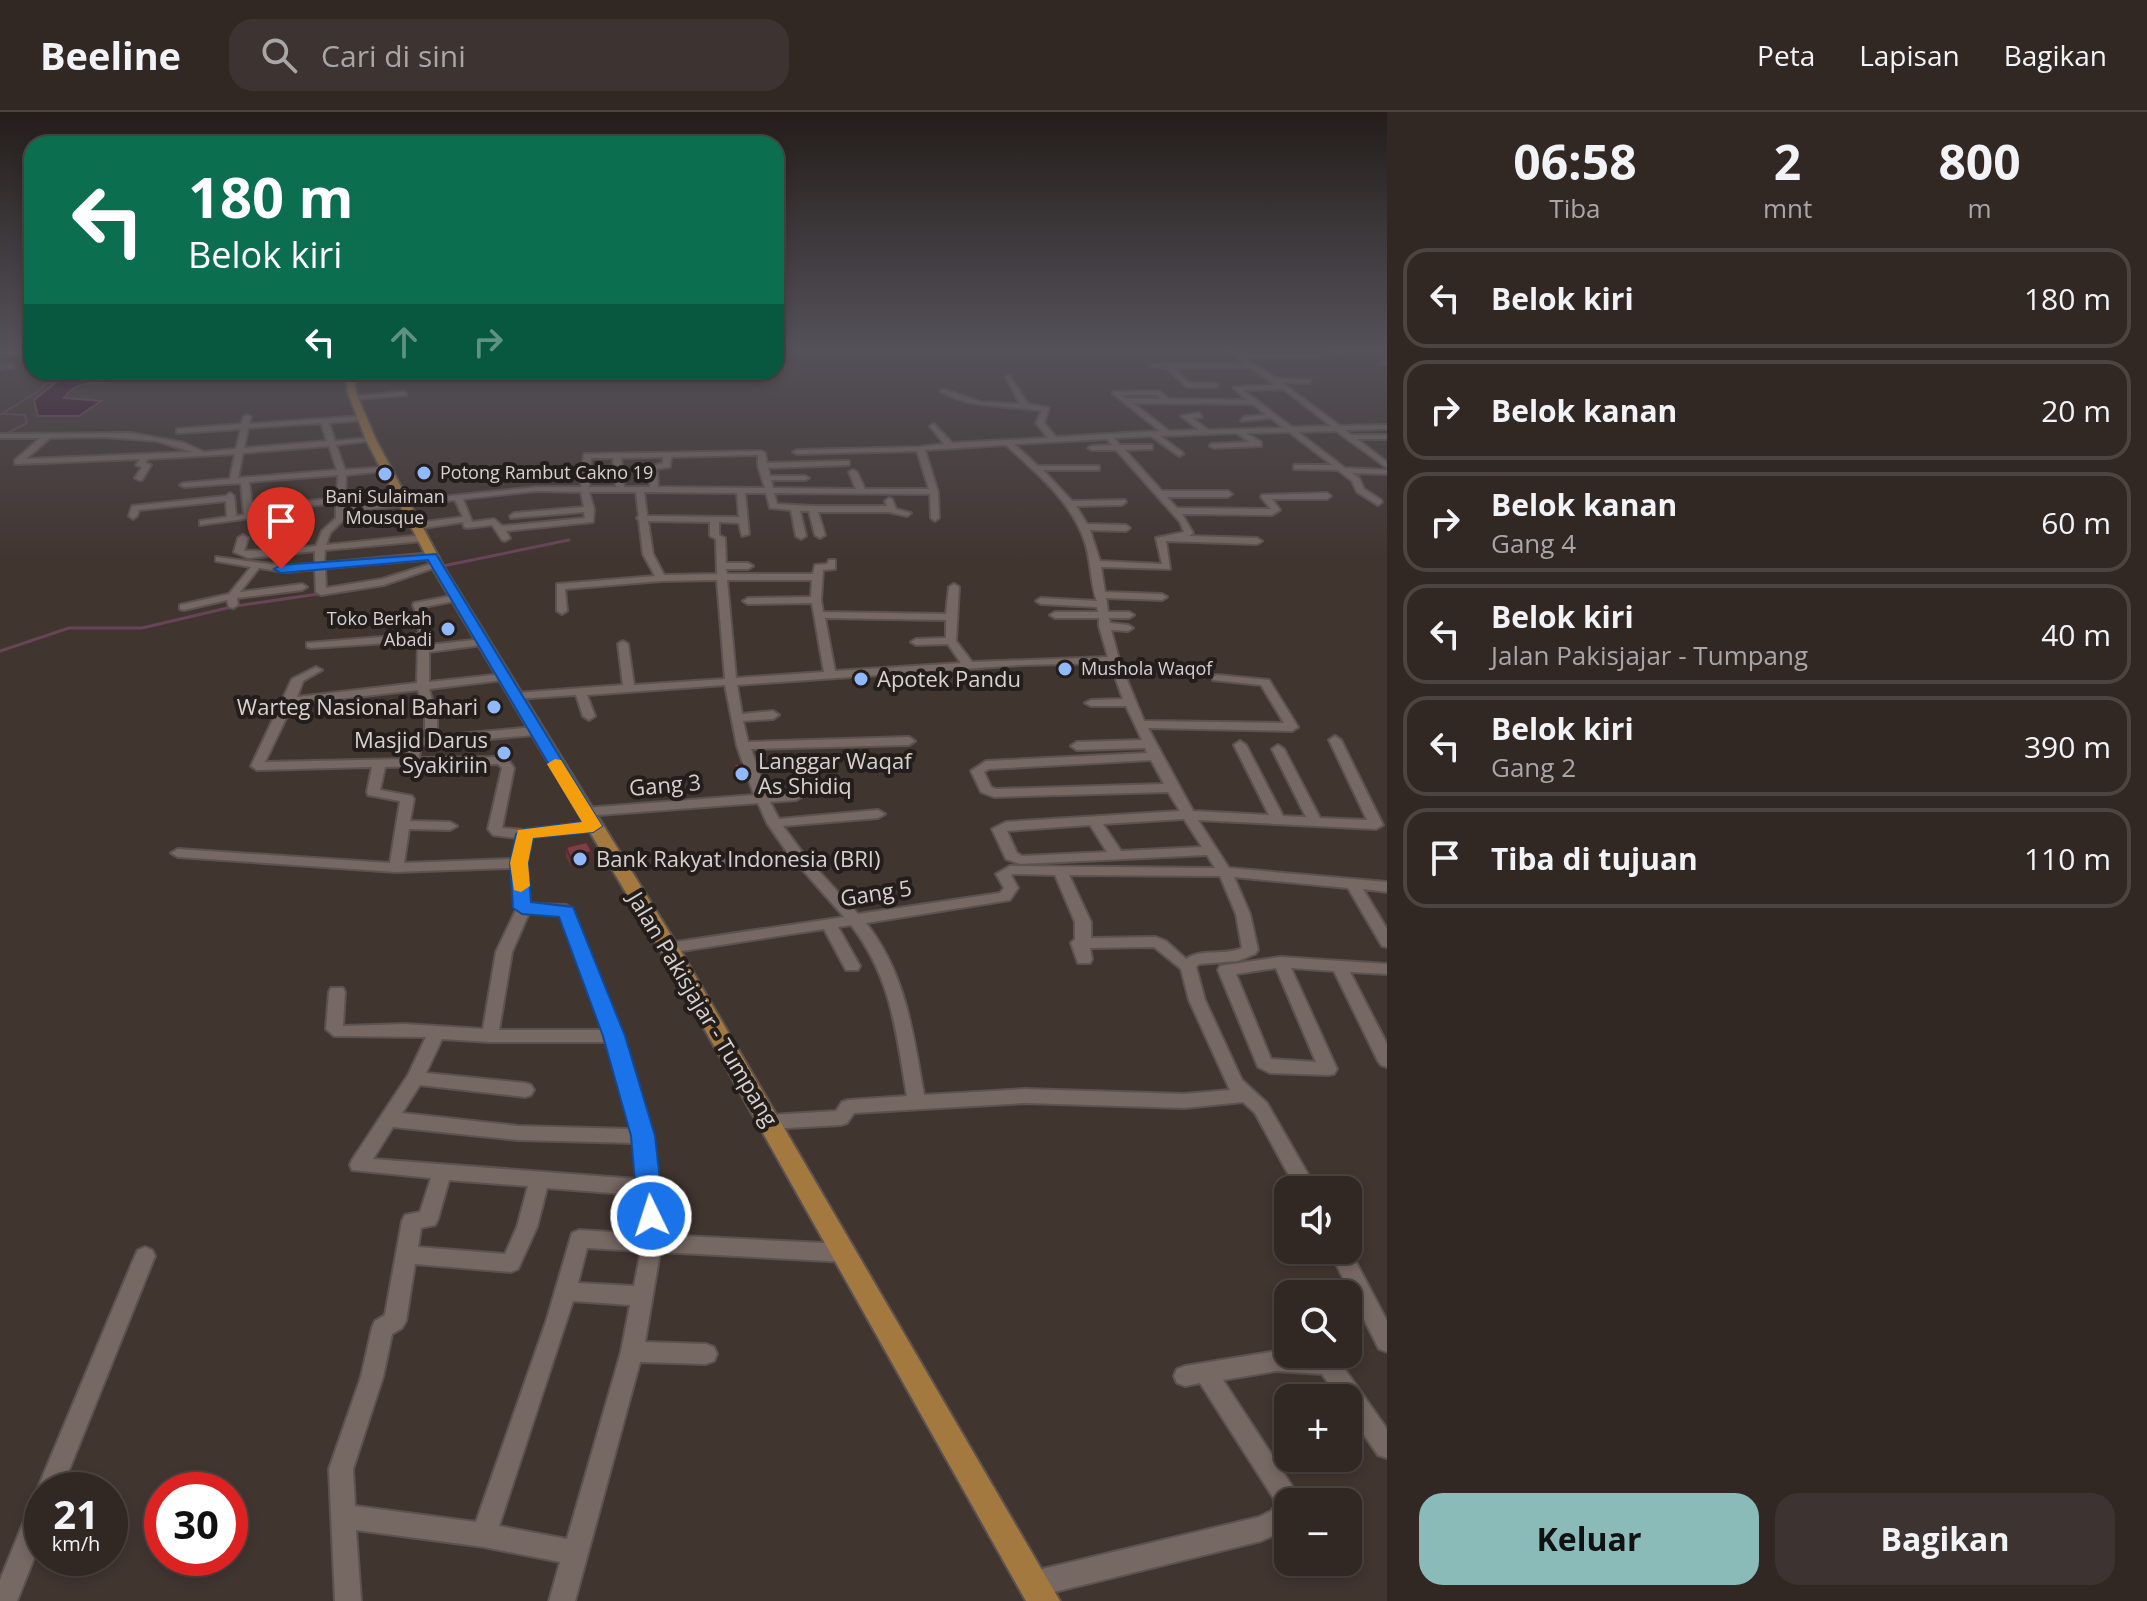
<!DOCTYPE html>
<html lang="id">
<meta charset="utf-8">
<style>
:root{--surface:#312824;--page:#3d3431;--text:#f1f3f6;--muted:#a8a6a6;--line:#4c4441;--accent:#8bbbb9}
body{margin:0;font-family:"Open Sans",sans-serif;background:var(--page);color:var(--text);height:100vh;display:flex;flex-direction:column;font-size:30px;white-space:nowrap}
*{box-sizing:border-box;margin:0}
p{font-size:26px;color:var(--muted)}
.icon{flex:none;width:44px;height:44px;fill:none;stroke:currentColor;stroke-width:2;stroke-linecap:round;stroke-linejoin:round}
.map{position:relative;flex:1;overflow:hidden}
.side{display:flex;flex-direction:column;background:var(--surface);width:760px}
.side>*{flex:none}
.banner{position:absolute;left:24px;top:24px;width:760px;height:244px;border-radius:24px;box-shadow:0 4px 12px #0003,0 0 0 2px var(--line);background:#0b6e4f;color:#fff;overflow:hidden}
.tools{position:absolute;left:1274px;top:1064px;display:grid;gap:16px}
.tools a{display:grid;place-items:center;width:88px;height:88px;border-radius:16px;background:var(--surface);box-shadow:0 4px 12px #0003,0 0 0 2px var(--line);font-size:40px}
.speed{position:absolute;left:24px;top:1360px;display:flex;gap:16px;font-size:40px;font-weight:700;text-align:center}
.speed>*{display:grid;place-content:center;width:104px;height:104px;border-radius:50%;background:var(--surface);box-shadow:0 4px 12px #0003,0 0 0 2px var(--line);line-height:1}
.speed small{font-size:20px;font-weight:400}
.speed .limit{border:12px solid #d22;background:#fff;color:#111}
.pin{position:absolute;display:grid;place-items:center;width:68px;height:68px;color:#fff;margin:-82px -34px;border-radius:50% 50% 50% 0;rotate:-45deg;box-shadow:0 0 8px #0007}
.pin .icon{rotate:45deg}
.me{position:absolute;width:88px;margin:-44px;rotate:356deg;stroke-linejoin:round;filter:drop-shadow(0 0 6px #0008)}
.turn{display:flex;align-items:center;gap:28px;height:168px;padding:0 32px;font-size:36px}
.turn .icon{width:104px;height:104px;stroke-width:2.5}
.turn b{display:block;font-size:56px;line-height:68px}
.lanes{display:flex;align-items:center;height:76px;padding:0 32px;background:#0003;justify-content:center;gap:40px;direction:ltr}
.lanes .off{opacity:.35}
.eta{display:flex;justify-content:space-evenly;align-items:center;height:136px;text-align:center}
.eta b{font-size:48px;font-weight:700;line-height:56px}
.primary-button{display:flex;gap:16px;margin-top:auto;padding:16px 32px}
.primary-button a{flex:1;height:92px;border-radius:24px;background:var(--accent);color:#111;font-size:32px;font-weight:700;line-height:92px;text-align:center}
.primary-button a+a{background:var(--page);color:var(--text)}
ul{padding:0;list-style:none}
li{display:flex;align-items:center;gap:24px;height:100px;margin:0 16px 12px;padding:0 16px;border:4px solid var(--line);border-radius:24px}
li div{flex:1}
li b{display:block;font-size:30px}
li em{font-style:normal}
header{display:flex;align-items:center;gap:48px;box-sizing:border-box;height:112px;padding:0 40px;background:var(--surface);border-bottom:2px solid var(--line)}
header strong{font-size:38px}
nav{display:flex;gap:44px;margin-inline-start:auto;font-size:28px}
.search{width:560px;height:72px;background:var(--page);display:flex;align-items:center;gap:20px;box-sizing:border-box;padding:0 28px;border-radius:24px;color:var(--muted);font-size:30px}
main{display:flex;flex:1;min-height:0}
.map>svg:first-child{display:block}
.water{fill:#380826;stroke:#684458;stroke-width:2}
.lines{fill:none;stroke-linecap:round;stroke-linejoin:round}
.stream-far1{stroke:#684458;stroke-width:2}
.stream{stroke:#684458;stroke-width:3}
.minor-casing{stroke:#5c524f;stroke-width:4}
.major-casing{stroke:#5c524f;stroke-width:4}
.minor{fill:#766863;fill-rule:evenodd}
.major{fill:#a37940;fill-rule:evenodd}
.wall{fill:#6a363b}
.shaded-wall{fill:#562c30}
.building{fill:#7b3f45;stroke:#562c30;stroke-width:2}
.route{fill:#1a73e8;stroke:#114b97;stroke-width:2}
.slow{fill:#f59e0b}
.poi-dot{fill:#90b8fd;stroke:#231e1b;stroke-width:3}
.labels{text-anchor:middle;stroke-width:8;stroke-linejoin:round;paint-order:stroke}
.far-poi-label{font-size:18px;fill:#d9d1ce;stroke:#231e1b;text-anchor:start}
.poi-label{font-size:22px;fill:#d9d1ce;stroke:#231e1b;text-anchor:start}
.street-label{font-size:22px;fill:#d9d1ce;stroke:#231e1b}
</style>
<header>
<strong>Beeline</strong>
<div class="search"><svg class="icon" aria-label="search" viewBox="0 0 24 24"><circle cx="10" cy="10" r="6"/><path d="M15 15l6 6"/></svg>Cari di sini</div>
<nav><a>Peta</a><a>Lapisan</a><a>Bagikan</a></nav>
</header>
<main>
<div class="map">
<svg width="1387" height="1489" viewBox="0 0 1387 1489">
<rect width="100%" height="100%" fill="#413530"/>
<path class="water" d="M69 260H128L134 261C114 280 82 259 64 286L101 289 79 304H38L34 288Z"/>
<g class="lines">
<g class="stream-far1">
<path d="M0 303 37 280 59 260"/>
<path d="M0 325 27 311 25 303 4 302"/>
</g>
<g class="stream">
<path d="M438 455 569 428"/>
<path d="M400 467 430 457"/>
<path d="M0 539 69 516H142L236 494 325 481"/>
</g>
<g class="minor-casing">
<g id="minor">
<path d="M32 238V241L0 244V240Z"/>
<path d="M1226 238H1233L1238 241 1320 243 1318 246 1243 245 1275 266 1311 268 1309 271 1281 270 1340 314 1387 313V317L1345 318 1351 323H1387V327H1357L1387 350V356L1336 319 1298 320 1345 356 1387 358V362L1352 361 1359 366 1364 377 1381 388 1382 390 1378 393 1357 380 1352 369 1338 358 1294 357V353H1332L1289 320 1246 321 1261 330V334L1214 336 1210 334 1211 332 1250 330 1236 321 1160 324 1182 340 1183 342 1179 344 1151 324 1114 326 1120 333H1152V337H1149L1125 338 1162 379H1228L1232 382 1228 385H1167L1177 396 1271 397 1261 385 1262 383 1327 381 1331 384 1327 387H1272L1280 398 1272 403 1182 402 1193 421 1189 424 1257 426 1262 429 1257 432 1166 429 1170 457 1101 455 1105 480 1162 482 1167 485 1162 488 1106 486 1108 500H1129L1134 503 1129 506H1109L1110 511 1128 513 1133 516 1128 519 1111 518 1120 551 1144 609 1284 611 1261 573 1213 568V564L1217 563 1269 568 1298 615 1292 619 1148 616 1193 699 1269 703 1234 633 1240 629 1246 633 1283 704 1306 705 1272 637 1278 633 1284 637 1320 706 1367 708 1329 628 1335 624 1341 628 1383 713 1376 717 1198 708 1229 756 1387 770V780L1363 777 1387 817V835L1382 834 1348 776 1234 765 1250 802 1258 838 1255 842 1238 849 1199 852 1196 855 1205 888 1242 968 1267 991 1317 1078H1297L1255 1001 1243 990 1184 996 1025 991 854 1001 847 1011 841 1013 770 1017 764 1015 761 1010 764 1005 770 1003 836 999 842 990 848 988 907 984C896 920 892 866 851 813L838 815 860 854 858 858H846L824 817 669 841 664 840 661 836 664 832 669 831 844 805 793 747 711 755 709 752 716 748 787 740 767 711 758 691 585 704 578 700 585 696 754 683 737 634 725 573 587 583 595 604 589 608 583 604 576 583 515 587 509 584 515 581 623 573 618 532 623 529 628 532 634 573 725 567 717 468 661 469 565 477 567 499 562 502 557 499V472L655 464 643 442 639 408 637 406 639 404 636 380H589L594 397 593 410 506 419 510 426 505 429 502 428 492 413 467 416 464 415 463 410 417 417 413 414 417 411 463 405 455 388 345 400 344 407 330 421 326 433 423 423 428 426 423 429 325 438 324 451 432 441 437 444 432 447 325 456 326 476 382 467 437 450 442 453 384 473 321 483 316 480 315 457 286 460 259 456 240 480 302 472 307 475 302 478 237 486 238 493 233 496 229 495 227 488 184 498 180 497V493L229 482 251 455 216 449V445L286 454 315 452V439L248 446 234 440 238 426 243 423 248 426 244 439 272 438 278 420 282 417 286 420 282 437 316 434 322 419 336 406V391L265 399 266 418 262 421 258 418 257 405 200 413V409L227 405 226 389 139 398 137 404 133 407 129 404 132 394 226 384 230 381 234 384 236 404 244 403 241 371 184 375 180 373 184 371 230 367 235 342 148 347 145 351 151 353 142 368H139L135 366 142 355 136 353 140 347 18 352H15V348L40 326H0V322L131 321 184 331 204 340 236 337 241 317 180 321H177V317L242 312 243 305 247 303 251 305 249 312 362 304 365 308 329 311 335 329 371 326 375 328 336 333 345 358 386 355 390 357 386 359 346 363 345 395 536 375H581L584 342 761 339 765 341 767 351 846 349H849V353L768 356 770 364H805L809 366 805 368H771L773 376 856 377 849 360 853 358 857 360 865 377H929L917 339 797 342 793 340 797 338 920 335 944 332 930 314 934 312 952 331 1048 326 1036 311 1042 299C1006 292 973 298 940 279L945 278 980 290 1020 292 1006 265 1009 263 1028 292 1049 296 1044 311 1056 325 1160 319 1113 282V280L1159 279 1169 287 1247 288 1234 277V275L1276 273 1251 256H1174L1189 271H1215L1218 273 1215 275H1187L1167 256 1150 254 1153 252H1246ZM1282 277 1286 279 1331 314 1292 315 1243 278ZM1122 283H1157L1161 287H1127ZM1133 291 1253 292 1266 303 1244 305 1241 309 1271 306 1283 316 1208 318 1192 306 1202 305 1199 301 1181 304 1199 318 1169 319ZM321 311 327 329 244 336 248 316ZM104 325 157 329 192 340 26 347 50 326ZM1107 327 1112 333 1092 334 1088 336 1092 338H1116L1180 410 1184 420 1156 426 1162 452 1100 449 1090 418 1126 419 1130 416 1126 413 1087 412 1076 394 1122 393 1126 390 1125 388 1072 389 1043 358H1099V354H1038L1014 332ZM1006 333C1036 361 1071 388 1085 430 1091 448 1091 475 1097 489L1041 486 1036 489 1041 492 1097 495 1098 500H1055L1050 503 1055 506H1099V514L1108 545 972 550 956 529 959 475 954 472 949 475 946 502 823 500 821 488 823 458 835 457V448H829L827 452 815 453 813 462H727L726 457H748L753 454 748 451H726L725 426 719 423V410L739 411 742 424 749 422 745 381H766L770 396 791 398 796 424 801 427 806 424 800 399H809L815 423 820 426 825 423 818 400H889L907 404 911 401 896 397 892 387 889 386 885 389 887 394H813L777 392 774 381 930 382 931 406 935 409 939 406 938 380 925 338ZM329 334 337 358 238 366 243 341ZM758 343V354L765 376 658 375 657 357 670 355 671 345ZM663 345V351L649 355 650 375H624L621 346ZM591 346H613L616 375H589ZM338 363 337 386 260 394 256 397V400H253L249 370ZM536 379 581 380 584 395 514 401 510 404 511 406 584 400 585 406 502 414 494 407 472 410 463 387ZM644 380 737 381 739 405 647 404ZM648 409 710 410V424L716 427 717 462 664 463 653 442ZM727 468H812L811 485 748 486 743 489 748 492 812 491 824 560 736 566ZM825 506 946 508V526L916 527 911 530 916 533 948 532 961 551 835 559ZM1110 551 1123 587 1091 588 1085 591 1091 594H1126L1142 628 1077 630 1071 634 1077 638 1145 636 1147 641 986 649 971 659 981 680 994 685 1168 680 1180 699 1006 710 992 717 1006 747 1020 752 1207 743 1215 756 1010 754 996 762 1004 776 1000 781 858 802 805 744 783 714 878 706 885 702 878 698 779 707 770 690 796 688 803 684 796 680 767 682 751 637 909 633 915 629 909 625 748 630 743 609 773 607 779 603 773 599 742 602 737 573 1023 553ZM1151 648 1164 672 996 677 991 675 984 660 989 657ZM1184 707 1202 735 1121 739 1103 712ZM1090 713 1107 740 1022 744 1017 741 1007 719ZM1013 762 1055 763 1075 810V827L1071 831 1078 851H1090L1092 847 1090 836 1154 835 1181 857 1189 888 1230 978 1184 982 1025 977 924 983C913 921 906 862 866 811L1010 788 1018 776 1011 763ZM1069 763 1220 764 1236 802 1242 836C1225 844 1202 836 1186 847L1166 829 1156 825 1091 826V810Z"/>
<path d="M1331 238H1385L1387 241 1331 242 1328 240Z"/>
<path d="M1385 249H1387V253L1382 251Z"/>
<path d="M12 252 14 255 0 257V253Z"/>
<path d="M293 260H299L301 264 350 261 353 263 298 268Z"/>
<path d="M404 280 406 283 354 287 351 285Z"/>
<path d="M456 483 460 484V488L424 495 429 509V533L482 527 487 530 482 533 429 540V570L503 562 509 565 503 568 429 577 437 604V624L534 615 540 619 534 623 421 633 419 646 506 645 514 656 502 716 524 718 593 710 600 714 593 718 530 725 526 751 529 792 566 793 573 798 622 924 652 1024 661 1123 846 1132 853 1135 856 1141 853 1147 846 1150 660 1140 645 1230 706 1232 714 1235 717 1242 714 1249 706 1252 640 1250 575 1489H549L560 1450 484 1435 356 1418 361 1489H335L329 1357 361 1265 372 1216 375 1209 385 1203 402 1109 405 1103 420 1100 431 1066 352 1058 350 1053 352 1048 408 963 426 925 334 924 326 917 329 880 331 876H343L345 880 343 914 405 912 483 917 496 840 516 798 512 756 396 760 178 745 171 741 178 737 390 751 400 689 368 683 367 680 372 655 257 658 251 654 292 567 316 555 322 558 303 569 297 585 417 571 418 529 311 536 307 535V531L419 522V509L413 493 414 491ZM418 578 425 604V625L411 627 406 647 265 650 293 592ZM498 652 502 656 488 717 493 723 517 726 513 747 404 751 409 717 450 718 457 714 450 710 410 709 414 687 412 684 380 678 385 655ZM529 801 560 802 603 918H499L512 840ZM442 927 490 930H607L632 1017 518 1014 402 1001 420 973 525 985 531 983 534 978 531 973 525 971 426 961ZM393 1015 518 1028 634 1031 637 1067 373 1047ZM449 1068 528 1074 517 1115 505 1142 418 1135 421 1116 435 1113 438 1107ZM547 1076 638 1083 641 1122 579 1118 572 1121 546 1210 476 1410 355 1394 353 1357 383 1265 392 1222 402 1216 406 1209 415 1152 511 1160 518 1157 537 1115ZM587 1136 641 1139 634 1174 578 1171ZM573 1189 630 1193 621 1240 567 1427 499 1414Z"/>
<path d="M1281 845 1387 852V862L1350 860 1387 932V955L1381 953 1378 949 1334 859 1291 856 1337 957 1334 962 1328 963 1270 961 1258 955 1218 858 1220 854 1226 853ZM1276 856 1316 950 1271 947 1236 862Z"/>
<path d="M145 1135 152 1138 155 1144 61 1378H42V1426L17 1489H0V1468L33 1387 40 1385 37 1378 135 1144 138 1138Z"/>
<path d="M1348 1135 1387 1209V1240L1379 1237 1329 1138H1348Z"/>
<path d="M1276 1239H1288V1242H1329L1336 1245 1387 1317V1346L1378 1343 1348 1300V1286H1339L1322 1262 1276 1259 1223 1268 1292 1374 1298 1390H1288V1417L1261 1429 1034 1485 1025 1481 1021 1472 1025 1463 1034 1459 1259 1405 1271 1399 1275 1394 1274 1387 1200 1271 1185 1274 1177 1271 1174 1264 1177 1257 1185 1254Z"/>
</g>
</g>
<g class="major-casing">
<path id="major" d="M345 260H353L356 281 376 328 445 457 679 836 1060 1489H1026L659 836 433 457 366 328 348 281Z"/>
</g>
<use href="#minor" class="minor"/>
<use href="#major" class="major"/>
</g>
<g class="wall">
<path d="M734 652 745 662V667H738L734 657Z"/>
<path d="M566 735 593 749 571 754 566 745Z"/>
</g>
<path class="shaded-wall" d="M592 740 593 749 571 754 570 745Z"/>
<g class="building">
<path d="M734 652H742L745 662 738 663Z"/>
<path d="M587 730 592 740 570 745 566 735Z"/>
</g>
<linearGradient id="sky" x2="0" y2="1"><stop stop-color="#241d1a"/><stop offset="0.53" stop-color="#545159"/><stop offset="1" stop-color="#545159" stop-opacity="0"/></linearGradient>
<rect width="1387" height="447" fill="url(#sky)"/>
<path class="route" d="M436 442 602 714 593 720 533 726 528 751 531 790 573 795 625 924 655 1024 664 1104 660 1111 651 1115 642 1111 638 1104 631 1024 603 924 559 805 522 802 513 796 510 751 516 722 524 717 582 710 577 700 428 448 281 461 274 457 281 453Z"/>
<path class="slow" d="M555 647 561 648 602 714 593 720 533 726 528 751 530 774 521 780 514 778 510 751 518 718 582 710 547 652Z"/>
<g class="poi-dot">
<circle cx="424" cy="361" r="8"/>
<circle cx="385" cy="362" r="8"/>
<circle cx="448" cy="517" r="8"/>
<circle cx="1065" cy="557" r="8"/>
<circle cx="861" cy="567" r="8"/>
<circle cx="494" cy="595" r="8"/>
<circle cx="504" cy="641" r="8"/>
<circle cx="742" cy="662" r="8"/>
<circle cx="580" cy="747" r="8"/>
</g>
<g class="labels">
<g class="far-poi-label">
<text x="440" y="367">Potong Rambut Cakno 19</text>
<text x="385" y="391" text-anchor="middle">Bani Sulaiman<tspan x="385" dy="21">Mousque</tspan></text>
<text x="432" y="513" text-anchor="end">Toko Berkah<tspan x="432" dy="21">Abadi</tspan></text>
<text x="1081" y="563">Mushola Waqof</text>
</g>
<g class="poi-label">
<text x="877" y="575">Apotek Pandu</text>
<text x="478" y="603" text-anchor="end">Warteg Nasional Bahari</text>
<text x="488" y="636" text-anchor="end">Masjid Darus<tspan x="488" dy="25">Syakiriin</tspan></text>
<text x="758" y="657">Langgar Waqaf<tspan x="758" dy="25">As Shidiq</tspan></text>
<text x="596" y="755">Bank Rakyat Indonesia (BRI)</text>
</g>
<g class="street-label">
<text transform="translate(665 673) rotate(-5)" y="8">Gang 3</text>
<text transform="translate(876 781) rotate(-9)" y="8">Gang 5</text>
<text transform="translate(703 897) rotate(59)" y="8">Jalan Pakisjajar - Tumpang</text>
</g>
</g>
</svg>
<div class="tools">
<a><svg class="icon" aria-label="sound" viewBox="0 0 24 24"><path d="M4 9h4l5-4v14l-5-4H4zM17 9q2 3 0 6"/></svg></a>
<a><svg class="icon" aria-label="search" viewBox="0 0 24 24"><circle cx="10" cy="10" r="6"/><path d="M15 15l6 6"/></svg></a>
<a>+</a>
<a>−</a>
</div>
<div class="speed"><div>21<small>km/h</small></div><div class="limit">30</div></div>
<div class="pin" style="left:281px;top:457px;background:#d93025"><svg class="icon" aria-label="arrive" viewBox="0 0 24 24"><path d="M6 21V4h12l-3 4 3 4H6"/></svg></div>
<svg class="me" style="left:651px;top:1104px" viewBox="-20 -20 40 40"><circle r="17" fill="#1a73e8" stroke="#fff" stroke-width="3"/><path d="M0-11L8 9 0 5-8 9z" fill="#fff"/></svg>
<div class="banner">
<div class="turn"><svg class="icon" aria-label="left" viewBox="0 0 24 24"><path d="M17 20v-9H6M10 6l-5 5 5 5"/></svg><div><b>180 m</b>Belok kiri</div></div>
<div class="lanes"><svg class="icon" aria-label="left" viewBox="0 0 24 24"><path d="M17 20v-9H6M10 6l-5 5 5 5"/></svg><svg class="icon off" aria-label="ahead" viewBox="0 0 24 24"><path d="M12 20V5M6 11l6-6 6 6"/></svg><svg class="icon off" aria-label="right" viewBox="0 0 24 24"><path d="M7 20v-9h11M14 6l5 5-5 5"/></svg></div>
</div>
</div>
<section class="side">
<div class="eta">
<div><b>06:58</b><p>Tiba</p></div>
<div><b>2</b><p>mnt</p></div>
<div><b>800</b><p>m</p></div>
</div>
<ul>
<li><svg class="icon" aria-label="left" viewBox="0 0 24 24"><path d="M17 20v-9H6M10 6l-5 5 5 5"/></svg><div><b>Belok kiri</b></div><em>180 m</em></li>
<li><svg class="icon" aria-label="right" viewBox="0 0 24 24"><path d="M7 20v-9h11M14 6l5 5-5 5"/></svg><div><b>Belok kanan</b></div><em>20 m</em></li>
<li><svg class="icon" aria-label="right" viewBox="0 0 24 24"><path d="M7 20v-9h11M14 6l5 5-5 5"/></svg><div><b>Belok kanan</b><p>Gang 4</p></div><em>60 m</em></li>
<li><svg class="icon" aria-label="left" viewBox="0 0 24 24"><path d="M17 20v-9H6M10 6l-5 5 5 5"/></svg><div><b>Belok kiri</b><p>Jalan Pakisjajar - Tumpang</p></div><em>40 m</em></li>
<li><svg class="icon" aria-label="left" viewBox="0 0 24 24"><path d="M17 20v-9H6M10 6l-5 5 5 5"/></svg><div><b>Belok kiri</b><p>Gang 2</p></div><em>390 m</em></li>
<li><svg class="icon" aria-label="arrive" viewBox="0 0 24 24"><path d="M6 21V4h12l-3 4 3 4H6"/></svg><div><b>Tiba di tujuan</b></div><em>110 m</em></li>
</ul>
<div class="primary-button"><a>Keluar</a><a>Bagikan</a></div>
</section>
</main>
